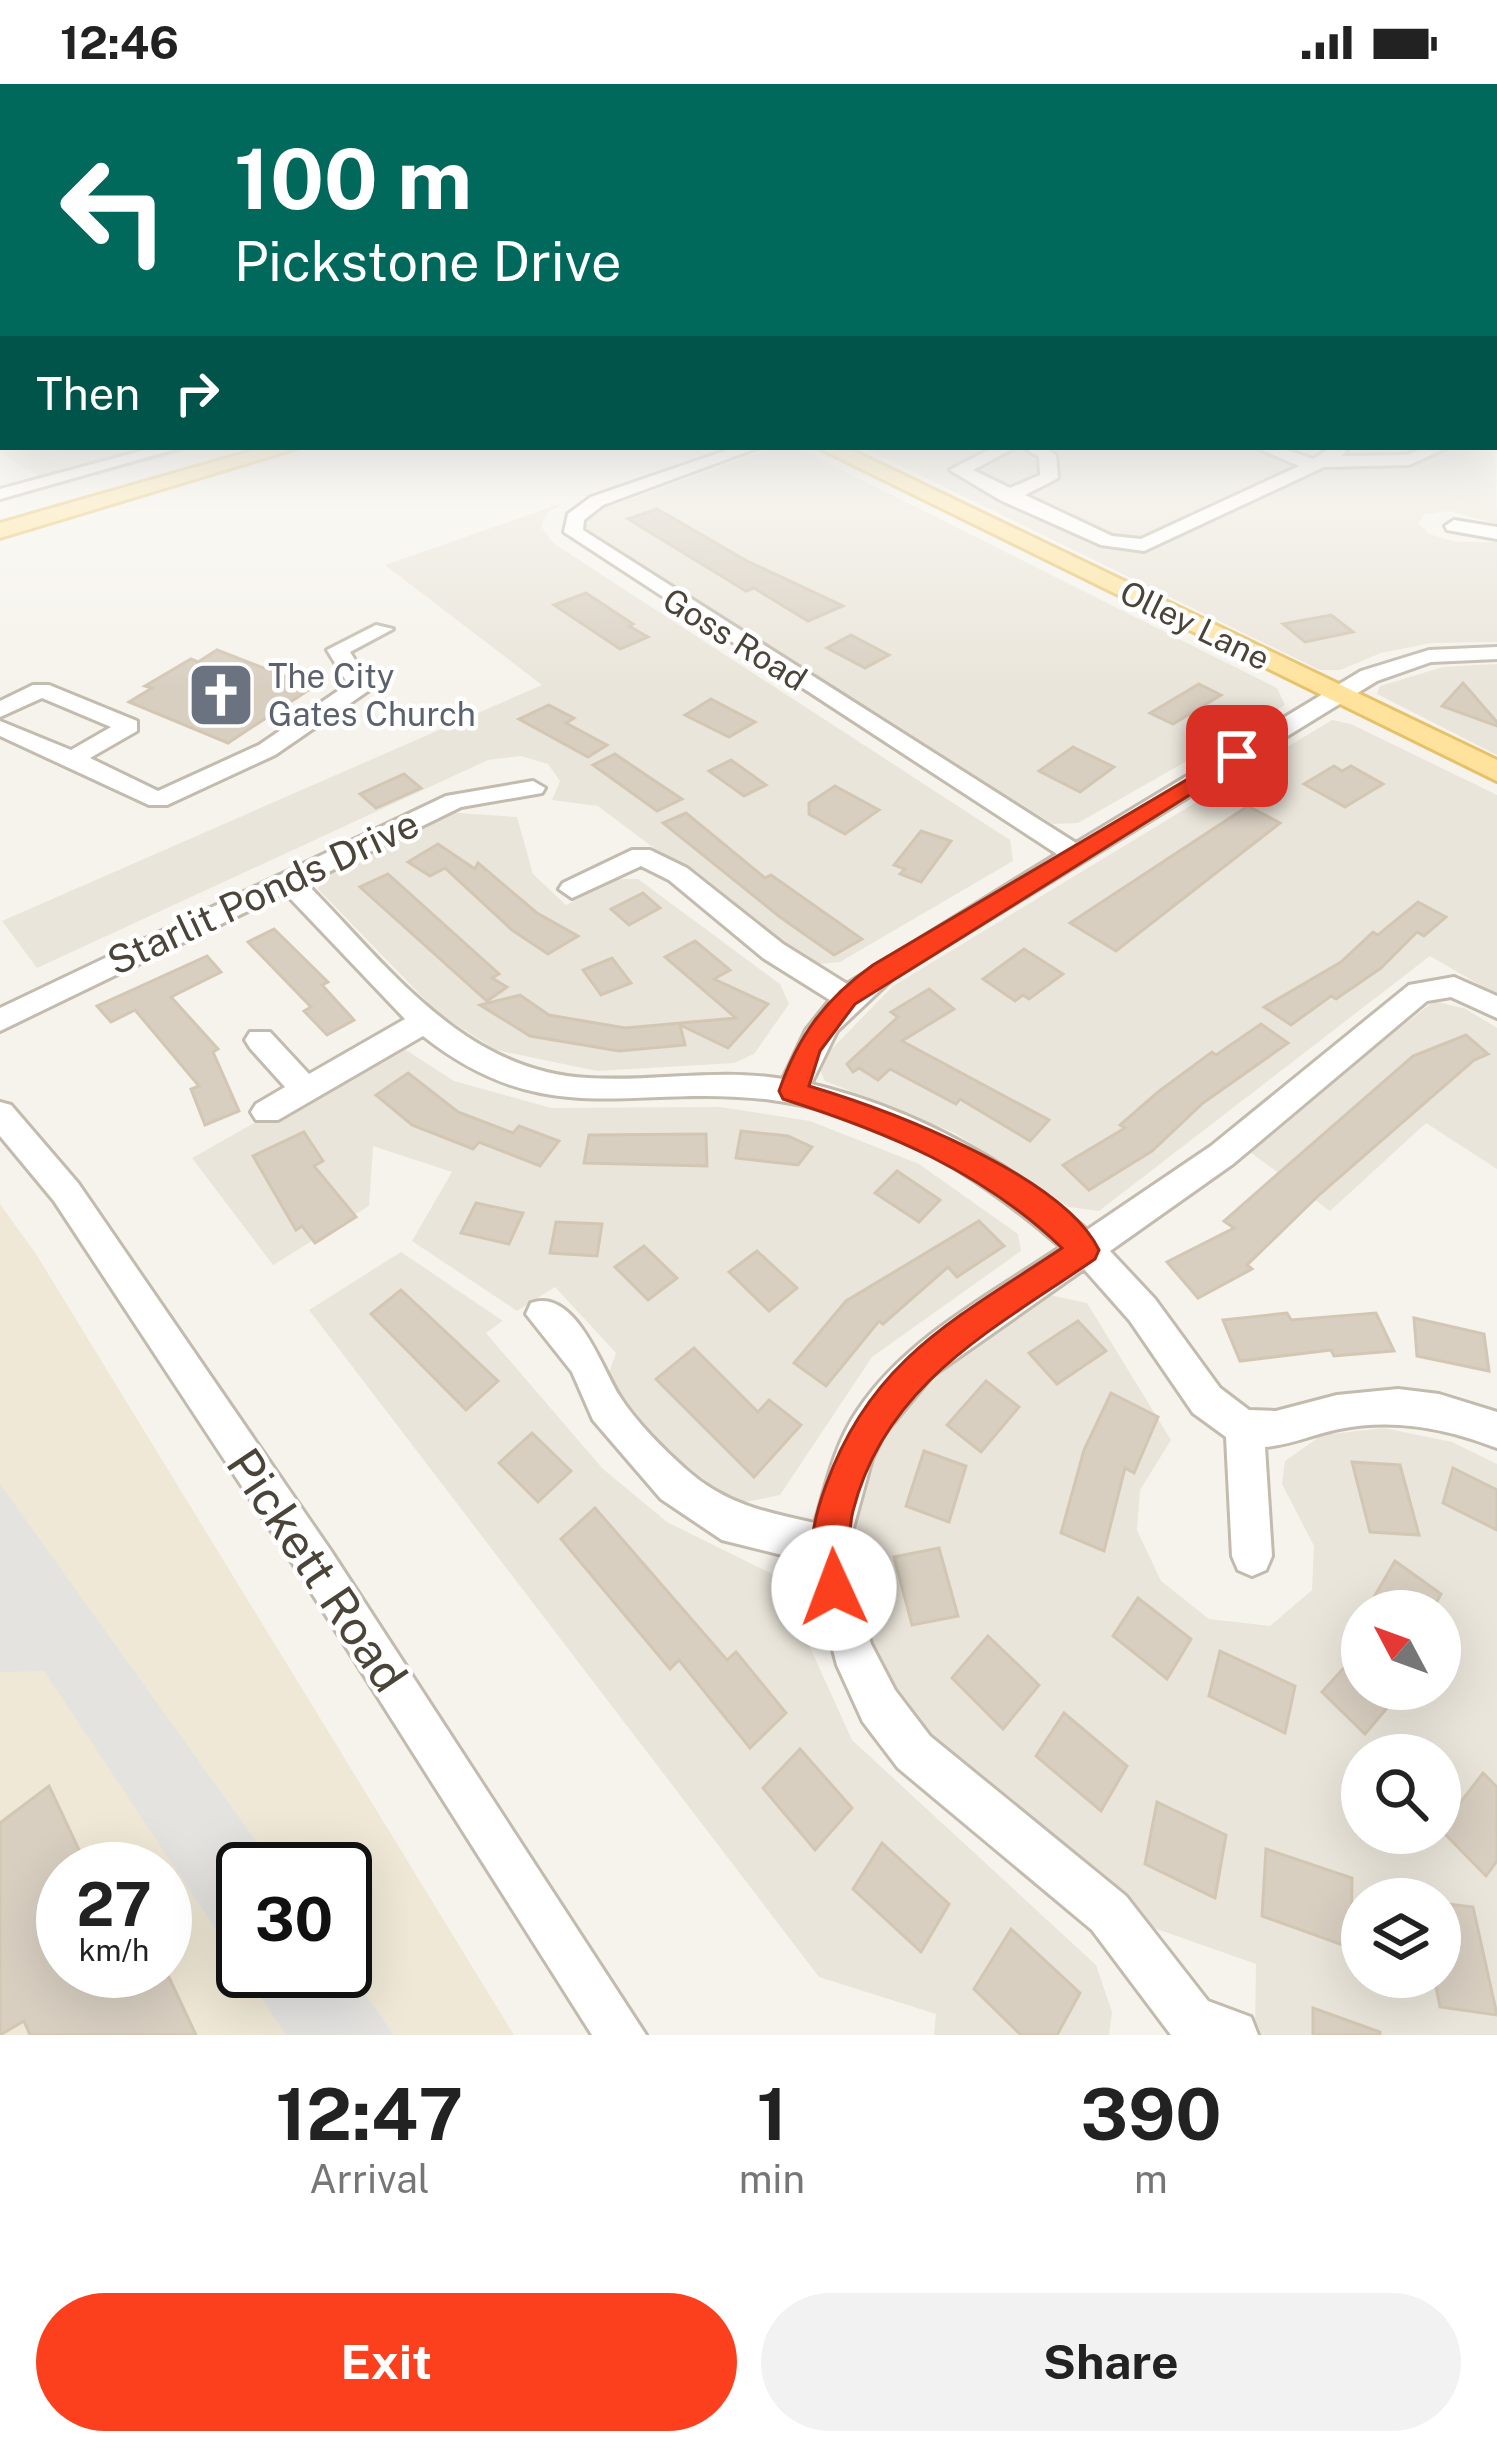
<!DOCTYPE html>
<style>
:root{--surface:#fff;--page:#f2f2f2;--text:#222;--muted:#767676;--accent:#fc3f1d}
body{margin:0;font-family:"Public Sans",sans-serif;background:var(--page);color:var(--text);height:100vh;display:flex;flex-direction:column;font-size:45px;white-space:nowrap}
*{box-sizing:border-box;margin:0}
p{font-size:39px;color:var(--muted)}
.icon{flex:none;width:66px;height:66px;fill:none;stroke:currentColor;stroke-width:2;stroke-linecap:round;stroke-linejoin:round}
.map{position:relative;height:1951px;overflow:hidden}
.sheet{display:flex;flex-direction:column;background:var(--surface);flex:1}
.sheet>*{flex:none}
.guide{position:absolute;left:0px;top:0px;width:1497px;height:366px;box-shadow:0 12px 48px #0002;background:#00695c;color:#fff;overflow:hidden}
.needle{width:78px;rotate:311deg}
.tools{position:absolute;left:1341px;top:1506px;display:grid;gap:24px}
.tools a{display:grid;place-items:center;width:120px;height:120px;border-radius:50%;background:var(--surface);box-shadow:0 12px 48px #0002;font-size:60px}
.speed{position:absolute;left:36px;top:1758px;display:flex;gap:24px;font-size:60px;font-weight:700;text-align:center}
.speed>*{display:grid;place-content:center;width:156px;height:156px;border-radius:50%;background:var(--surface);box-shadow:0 12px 48px #0002;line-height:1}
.speed small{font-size:30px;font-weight:400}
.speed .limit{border:6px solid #111;border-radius:18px;background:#fff;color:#111}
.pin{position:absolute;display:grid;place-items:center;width:102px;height:102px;color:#fff;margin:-51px;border-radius:24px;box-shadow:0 6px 18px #0006}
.me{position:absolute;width:132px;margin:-66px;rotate:358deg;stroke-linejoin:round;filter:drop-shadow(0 0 9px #0008)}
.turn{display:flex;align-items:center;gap:42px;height:252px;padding:0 36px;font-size:54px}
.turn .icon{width:156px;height:156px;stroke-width:2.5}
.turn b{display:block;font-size:84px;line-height:102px}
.then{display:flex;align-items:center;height:114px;padding:0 36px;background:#0003;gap:24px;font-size:45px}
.eta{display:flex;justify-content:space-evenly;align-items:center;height:204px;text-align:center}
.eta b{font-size:72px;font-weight:700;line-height:84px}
.primary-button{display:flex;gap:24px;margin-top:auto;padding:24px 36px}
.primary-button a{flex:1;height:138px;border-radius:72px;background:var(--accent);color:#fff;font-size:48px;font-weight:700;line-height:138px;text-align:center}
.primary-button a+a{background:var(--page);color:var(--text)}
.status{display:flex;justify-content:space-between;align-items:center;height:84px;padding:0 60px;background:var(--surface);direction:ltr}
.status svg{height:33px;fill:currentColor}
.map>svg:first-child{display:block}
.residential{fill:#eae5da;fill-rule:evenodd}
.education{fill:#efe8d6;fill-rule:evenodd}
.parking{fill:#e5e3e0}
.building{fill:#d8cfc1;stroke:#d3c7b4;stroke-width:3}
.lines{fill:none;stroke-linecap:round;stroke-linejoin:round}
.minor-casing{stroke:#c2bbae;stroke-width:6}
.major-casing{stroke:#e6c16a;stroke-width:6}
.minor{fill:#fff;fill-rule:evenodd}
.major{fill:#ffe39c;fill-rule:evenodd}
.route{fill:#fc3f1d;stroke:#a42913;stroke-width:3}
.labels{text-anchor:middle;stroke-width:9;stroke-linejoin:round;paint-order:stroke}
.far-street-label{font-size:33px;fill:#4b4439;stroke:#fff}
.far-worship-label{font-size:33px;fill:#5b616d;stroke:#fff;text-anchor:start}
.street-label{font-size:39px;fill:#4b4439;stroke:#fff}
.near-street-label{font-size:48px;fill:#4b4439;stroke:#fff}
</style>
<div class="status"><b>12:46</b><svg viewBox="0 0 49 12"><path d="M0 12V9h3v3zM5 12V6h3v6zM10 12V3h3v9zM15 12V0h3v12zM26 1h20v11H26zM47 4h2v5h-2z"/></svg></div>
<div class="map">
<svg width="1497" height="1951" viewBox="0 0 1497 1951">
<rect width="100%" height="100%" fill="#f6f3ec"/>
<g class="residential">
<path d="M0 332 3 363H201L56 402 0 369Z"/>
<path d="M1494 332 1497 440 1449 427 1425 430 1418 439 1429 450 1456 458H1497V558L1432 559 1381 569 1340 586H1320L862 363H1268L1322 383 1353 363H1494Z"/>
<path d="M796 363 1277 604 1285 621 1078 739 1053 740 580 445 582 432 774 364Z"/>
<path d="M563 419 547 429 541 442 553 459 1010 756 1013 777 840 878 809 881 598 722 552 716 560 697 548 680 521 672 488 676 37 884 2 837 542 601 385 481Z"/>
<path d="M1497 580V671L1377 610 1380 602 1443 583Z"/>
<path d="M1332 636 1351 640 1497 711V911L1430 872 1099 1127 1069 1123 955 1049 825 997 817 980 893 902Z"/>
<path d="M443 728 517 733 533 790 566 821 617 795H638L780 900 789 920 754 970 734 979 597 987 496 966 438 929 318 805 327 783Z"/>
<path d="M1434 917 1466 925 1497 944V1085L1426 1039 1330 1127 1246 1065Z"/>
<path d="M406 966 454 997 551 1024 720 1023 810 1037 919 1080 1018 1150 1021 1167 872 1273 780 1411 736 1420 626 1335 605 1300 616 1269 555 1203 517 1227 412 1157 452 1088 373 1062 369 1122 273 1181 192 1074 382 967Z"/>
<path d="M401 1168 503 1237 486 1249 603 1385 667 1438 778 1493 852 1656 1096 1881 1112 1928 1109 1951H934L936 1930 819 1893 309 1226Z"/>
<path d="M1049 1211 1087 1219 1171 1356 1140 1406 1137 1446 1161 1497 1209 1535 1270 1542 1312 1506 1314 1462 1282 1400 1285 1377 1322 1351 1384 1344 1452 1358 1497 1380V1951H1255L1256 1880 1151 1843 917 1645 853 1550 837 1461 861 1374 941 1279ZM1362 1527H1440V1605H1362ZM1362 1671H1440V1749H1362ZM1362 1815H1440V1893H1362Z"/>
</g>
<path class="education" d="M0 1120 36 1170 514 1951H0ZM63 1785H165V1887H63ZM243 1785H345V1887H243Z"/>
<g class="parking">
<path d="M0 1400 276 1785H243V1886L44 1587 0 1588Z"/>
<path d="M345 1882 394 1951H286L244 1887H345Z"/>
</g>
<g class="building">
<path d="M657 425 747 477 843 522 808 537 754 504 746 507 628 435Z"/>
<path d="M586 509 633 540 629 542 648 553 620 565 554 521Z"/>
<path d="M1331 531 1353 548 1305 558 1283 540Z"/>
<path d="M851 551 889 571 865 584 827 564Z"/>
<path d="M217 566 313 603 228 659 129 618 152 604 145 602 191 575 198 578Z"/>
<path d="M1463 599 1497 638V642L1442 622Z"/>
<path d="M1199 600 1221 611 1173 640 1150 629Z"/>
<path d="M711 615 755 638 729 653 685 631Z"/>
<path d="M549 621 574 634 566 639 607 661 588 673 519 635Z"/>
<path d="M1073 663 1114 683 1080 708 1039 687Z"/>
<path d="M615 670 646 691 682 715 657 727 593 681Z"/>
<path d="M731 676 766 701 744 712 709 687Z"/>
<path d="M1334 682 1342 687 1351 682 1383 700 1345 723 1304 700Z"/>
<path d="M404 690 421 704 376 724 360 710Z"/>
<path d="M835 702 879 726 845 750 809 730V719Z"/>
<path d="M1248 722 1280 739 1116 867 1070 839Z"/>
<path d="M686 729 765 794 771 791 862 855 834 871 780 833 663 739Z"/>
<path d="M921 747 951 757 921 798 900 790 905 785 894 781Z"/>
<path d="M438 760 475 785 478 779 537 829 578 852 548 870 512 846 445 784 430 792 408 778Z"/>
<path d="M388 790 499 890 492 894 507 903 487 917 360 803Z"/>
<path d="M643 809 660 824 629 841 611 825Z"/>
<path d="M1418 818 1446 833 1424 852 1417 848 1381 884 1336 915 1331 912 1291 941 1264 923 1341 878 1373 848 1378 851Z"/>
<path d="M274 845 328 898 322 901 354 936 327 951 304 927 311 923 248 858Z"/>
<path d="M695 857 730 886 714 895 768 920 728 964 680 941 685 961 619 967 530 952 480 921 520 911 549 931 625 944 736 934 665 873Z"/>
<path d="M1024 865 1063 890 1029 915 1023 911 1015 917 983 895Z"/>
<path d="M207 872 221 888 171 913 218 965 213 968 239 1027 205 1041 191 1005 199 1002 135 926 111 938 97 922Z"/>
<path d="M612 874 631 899 601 911 583 886Z"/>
<path d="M929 905 954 925 902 957 1049 1036 1030 1057 960 1015 956 1020 890 985 878 996 859 984 853 988 847 980 898 933 891 928Z"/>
<path d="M1261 940 1288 959 1203 1019 1152 1067 1089 1106 1063 1081 1125 1044 1120 1041 1158 1008 1212 968 1216 971Z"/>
<path d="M1466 951 1488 970 1474 976 1320 1110 1247 1181 1252 1185 1198 1214 1167 1178 1234 1144 1224 1137 1413 972Z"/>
<path d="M408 989 458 1028 513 1049 519 1042 559 1057 540 1082 479 1058 473 1065 412 1041 376 1011Z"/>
<path d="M741 1047 788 1052 812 1063 798 1081 736 1074Z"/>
<path d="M304 1048 323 1077 314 1082 356 1133 315 1159 302 1142 296 1146 253 1072Z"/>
<path d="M706 1050 707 1082 584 1079 589 1051Z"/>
<path d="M897 1087 940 1116 919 1138 875 1109Z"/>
<path d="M476 1119 523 1129 509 1160 461 1149Z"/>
<path d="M979 1137 1004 1162 957 1193 948 1183 883 1240 879 1237 826 1302 794 1279 846 1217Z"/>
<path d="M556 1138 602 1140 597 1172 550 1169Z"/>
<path d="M644 1162 677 1194 648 1216 615 1183Z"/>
<path d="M757 1167 797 1204 769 1227 729 1188Z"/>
<path d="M401 1206 498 1297 466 1326 371 1230Z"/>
<path d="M1287 1229 1291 1236 1376 1229 1394 1267 1334 1272 1331 1266 1240 1277 1223 1236Z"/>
<path d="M1414 1234 1484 1250 1489 1287 1417 1272Z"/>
<path d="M1078 1237 1106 1267 1057 1300 1029 1269Z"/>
<path d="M694 1264 758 1328 769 1316 801 1341 754 1393 656 1295Z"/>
<path d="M986 1297 1019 1323 981 1368 947 1341Z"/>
<path d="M1111 1309 1158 1333 1134 1389 1125 1384 1104 1467 1061 1449 1084 1366Z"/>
<path d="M532 1349 571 1387 538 1418 499 1379Z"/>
<path d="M924 1367 966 1382 949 1438 906 1422Z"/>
<path d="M1352 1378 1400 1381 1419 1451 1370 1448Z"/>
<path d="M1453 1384 1497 1406V1446L1443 1419Z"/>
<path d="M595 1424 727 1576 736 1568 786 1629 750 1664 679 1576 670 1585 561 1455Z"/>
<path d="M939 1464 958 1532 912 1541 894 1473Z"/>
<path d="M1395 1477 1441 1510 1432 1527H1366Z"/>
<path d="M1138 1514 1191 1555 1167 1595 1113 1552Z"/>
<path d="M988 1552 1039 1601 1003 1645 952 1594Z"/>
<path d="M1362 1564V1605H1403L1365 1650 1322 1608Z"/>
<path d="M1220 1567 1295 1602 1285 1649 1209 1612Z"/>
<path d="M1064 1629 1127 1682 1101 1727 1036 1672Z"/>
<path d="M800 1665 852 1724 815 1766 763 1704Z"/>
<path d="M1483 1689 1497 1703V1777L1486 1792 1440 1745Z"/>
<path d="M49 1702 88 1785H63V1887H166L196 1951H30L24 1937 0 1951V1739Z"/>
<path d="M1157 1718 1226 1751 1215 1814 1145 1780Z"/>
<path d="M882 1759 949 1820 921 1868 853 1805Z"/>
<path d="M1266 1765 1352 1794 1351 1864 1262 1832Z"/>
<path d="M1440 1819 1473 1823 1497 1931 1440 1923 1434 1893H1440Z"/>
<path d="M1011 1845 1080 1909 1057 1951H1021L974 1905Z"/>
<path d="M1313 1924 1380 1948V1951H1313Z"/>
</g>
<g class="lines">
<g class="minor-casing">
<g id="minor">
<path d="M156 363H183L0 415V405Z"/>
<path d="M736 363H760L603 421 584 436 583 446 1076 759 1361 587 1429 566 1497 563V575L1431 578 1377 597 892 895 837 947 811 1000C914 1025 1008 1076 1087 1146L1211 1062 1409 901 1454 893 1497 912V934L1451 913 1427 917 1233 1080 1110 1167 1155 1215 1220 1304 1249 1326 1276 1327 1337 1311 1398 1305 1439 1310 1497 1328V1364C1445 1344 1394 1334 1339 1345 1314 1350 1291 1361 1265 1363L1272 1472 1266 1486 1252 1492 1238 1486 1232 1472 1226 1353 1193 1329 1130 1237 1084 1185 932 1292 884 1350 872 1375 848 1462 855 1504 871 1560 895 1606 930 1652 1126 1812 1208 1917 1251 1933 1258 1951H1171L1092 1846 898 1684 863 1638 837 1581 810 1478 722 1456 661 1415 593 1336 572 1288 526 1230 531 1219C575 1203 602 1284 619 1311 635 1337 665 1367 688 1387 725 1420 768 1429 815 1439 826 1401 835 1359 858 1326 906 1254 990 1211 1061 1163 980 1092 881 1030 772 1016 635 998 548 1051 423 952L278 1036H256L251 1028 256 1020 285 1003 250 964 245 956 250 948H270L309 990 405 935 285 809 0 947V924L446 712 533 697 545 704 542 709 461 723 306 799C387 881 463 988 588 994 653 998 718 984 783 995L806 946 830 916 763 874 669 796 641 782 572 814 559 805 563 799 632 766H650L687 784 783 860 847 900 1057 770 564 448 568 430 591 413Z"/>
<path d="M994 363H1016L973 386 1010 404 1040 391 1039 373 1023 363H1044L1056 371 1058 394 1025 411 1112 452 1141 455 1299 382 1255 363H1279L1313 375 1332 363H1349L1342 372 1407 371 1426 363H1449L1409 381 1324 383 1144 467 1101 461 1000 416 950 386Z"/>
<path d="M1454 436 1497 443V455L1447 446 1445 442Z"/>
<path d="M376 541 393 545 350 568 371 602 368 607 275 671 167 721H149L0 652V637L71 666 111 643 42 614 0 633V617L33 601H49L137 637V647L90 674 158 707 259 661 348 600 327 566Z"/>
<path d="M0 1018 11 1021 78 1099 331 1467 646 1951H592L303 1495 54 1117 0 1052Z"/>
</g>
</g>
<g class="major-casing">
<g id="major">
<path d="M266 363H301L0 454V439Z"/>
<path d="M817 363H845L1497 676V697Z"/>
</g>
</g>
<use href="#minor" class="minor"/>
<use href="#major" class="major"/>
</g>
<linearGradient id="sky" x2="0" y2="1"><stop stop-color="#8fc1ec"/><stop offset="0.55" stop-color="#fbfaf6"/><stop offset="1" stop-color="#fbfaf6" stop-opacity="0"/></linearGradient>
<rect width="1497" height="605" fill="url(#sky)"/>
<path class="route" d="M1237 666 1244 668V677L855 920 820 967 809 1002C886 1025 1062 1090 1099 1166L1095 1175C994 1245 885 1299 853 1427 845 1457 858 1491 847 1517L834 1523 820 1517C804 1478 812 1439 826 1401 871 1275 957 1234 1062 1164 982 1087 887 1048 783 1015L779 1007C798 952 825 915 873 881Z"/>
<defs>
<g id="church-square" transform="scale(3.45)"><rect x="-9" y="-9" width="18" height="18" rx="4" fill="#6b7280" stroke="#fff"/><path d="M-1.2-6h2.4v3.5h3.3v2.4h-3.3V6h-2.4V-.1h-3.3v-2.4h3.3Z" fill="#fff"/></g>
</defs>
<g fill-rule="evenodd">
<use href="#church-square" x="221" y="611"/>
</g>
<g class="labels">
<g class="far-street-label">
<text transform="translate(1195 541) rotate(26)" y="12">Olley Lane</text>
<text transform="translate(735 555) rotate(32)" y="12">Goss Road</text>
</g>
<g class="far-worship-label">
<text x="268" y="604">The City<tspan x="268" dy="38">Gates Church</tspan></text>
</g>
<g class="street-label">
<text transform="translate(263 808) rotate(-25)" y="14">Starlit Ponds Drive</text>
</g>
<g class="near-street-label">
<text transform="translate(317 1486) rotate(56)" y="17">Pickett Road</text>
</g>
</g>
</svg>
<div class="tools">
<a><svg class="needle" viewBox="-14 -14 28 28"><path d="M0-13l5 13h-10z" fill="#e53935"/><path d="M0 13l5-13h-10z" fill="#767676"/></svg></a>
<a><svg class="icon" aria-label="search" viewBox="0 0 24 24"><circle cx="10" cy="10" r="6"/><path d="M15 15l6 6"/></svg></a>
<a><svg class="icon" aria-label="layers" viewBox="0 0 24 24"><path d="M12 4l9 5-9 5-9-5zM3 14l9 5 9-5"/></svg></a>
</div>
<div class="speed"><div>27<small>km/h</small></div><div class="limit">30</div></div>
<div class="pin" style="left:1237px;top:672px;background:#d93025"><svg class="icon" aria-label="arrive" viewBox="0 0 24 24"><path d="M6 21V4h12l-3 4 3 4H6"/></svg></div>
<svg class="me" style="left:834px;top:1504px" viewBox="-20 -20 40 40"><circle r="19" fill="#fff"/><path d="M0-13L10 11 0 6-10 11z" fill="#fc3f1d"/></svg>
<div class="guide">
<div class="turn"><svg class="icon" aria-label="left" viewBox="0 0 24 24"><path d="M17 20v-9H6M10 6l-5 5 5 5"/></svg><div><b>100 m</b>Pickstone Drive</div></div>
<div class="then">Then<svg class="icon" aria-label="right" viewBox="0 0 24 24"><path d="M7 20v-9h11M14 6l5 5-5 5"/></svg></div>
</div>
</div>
<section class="sheet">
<div class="eta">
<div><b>12:47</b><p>Arrival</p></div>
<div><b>1</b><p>min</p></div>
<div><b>390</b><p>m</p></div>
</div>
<div class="primary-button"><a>Exit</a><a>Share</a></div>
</section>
